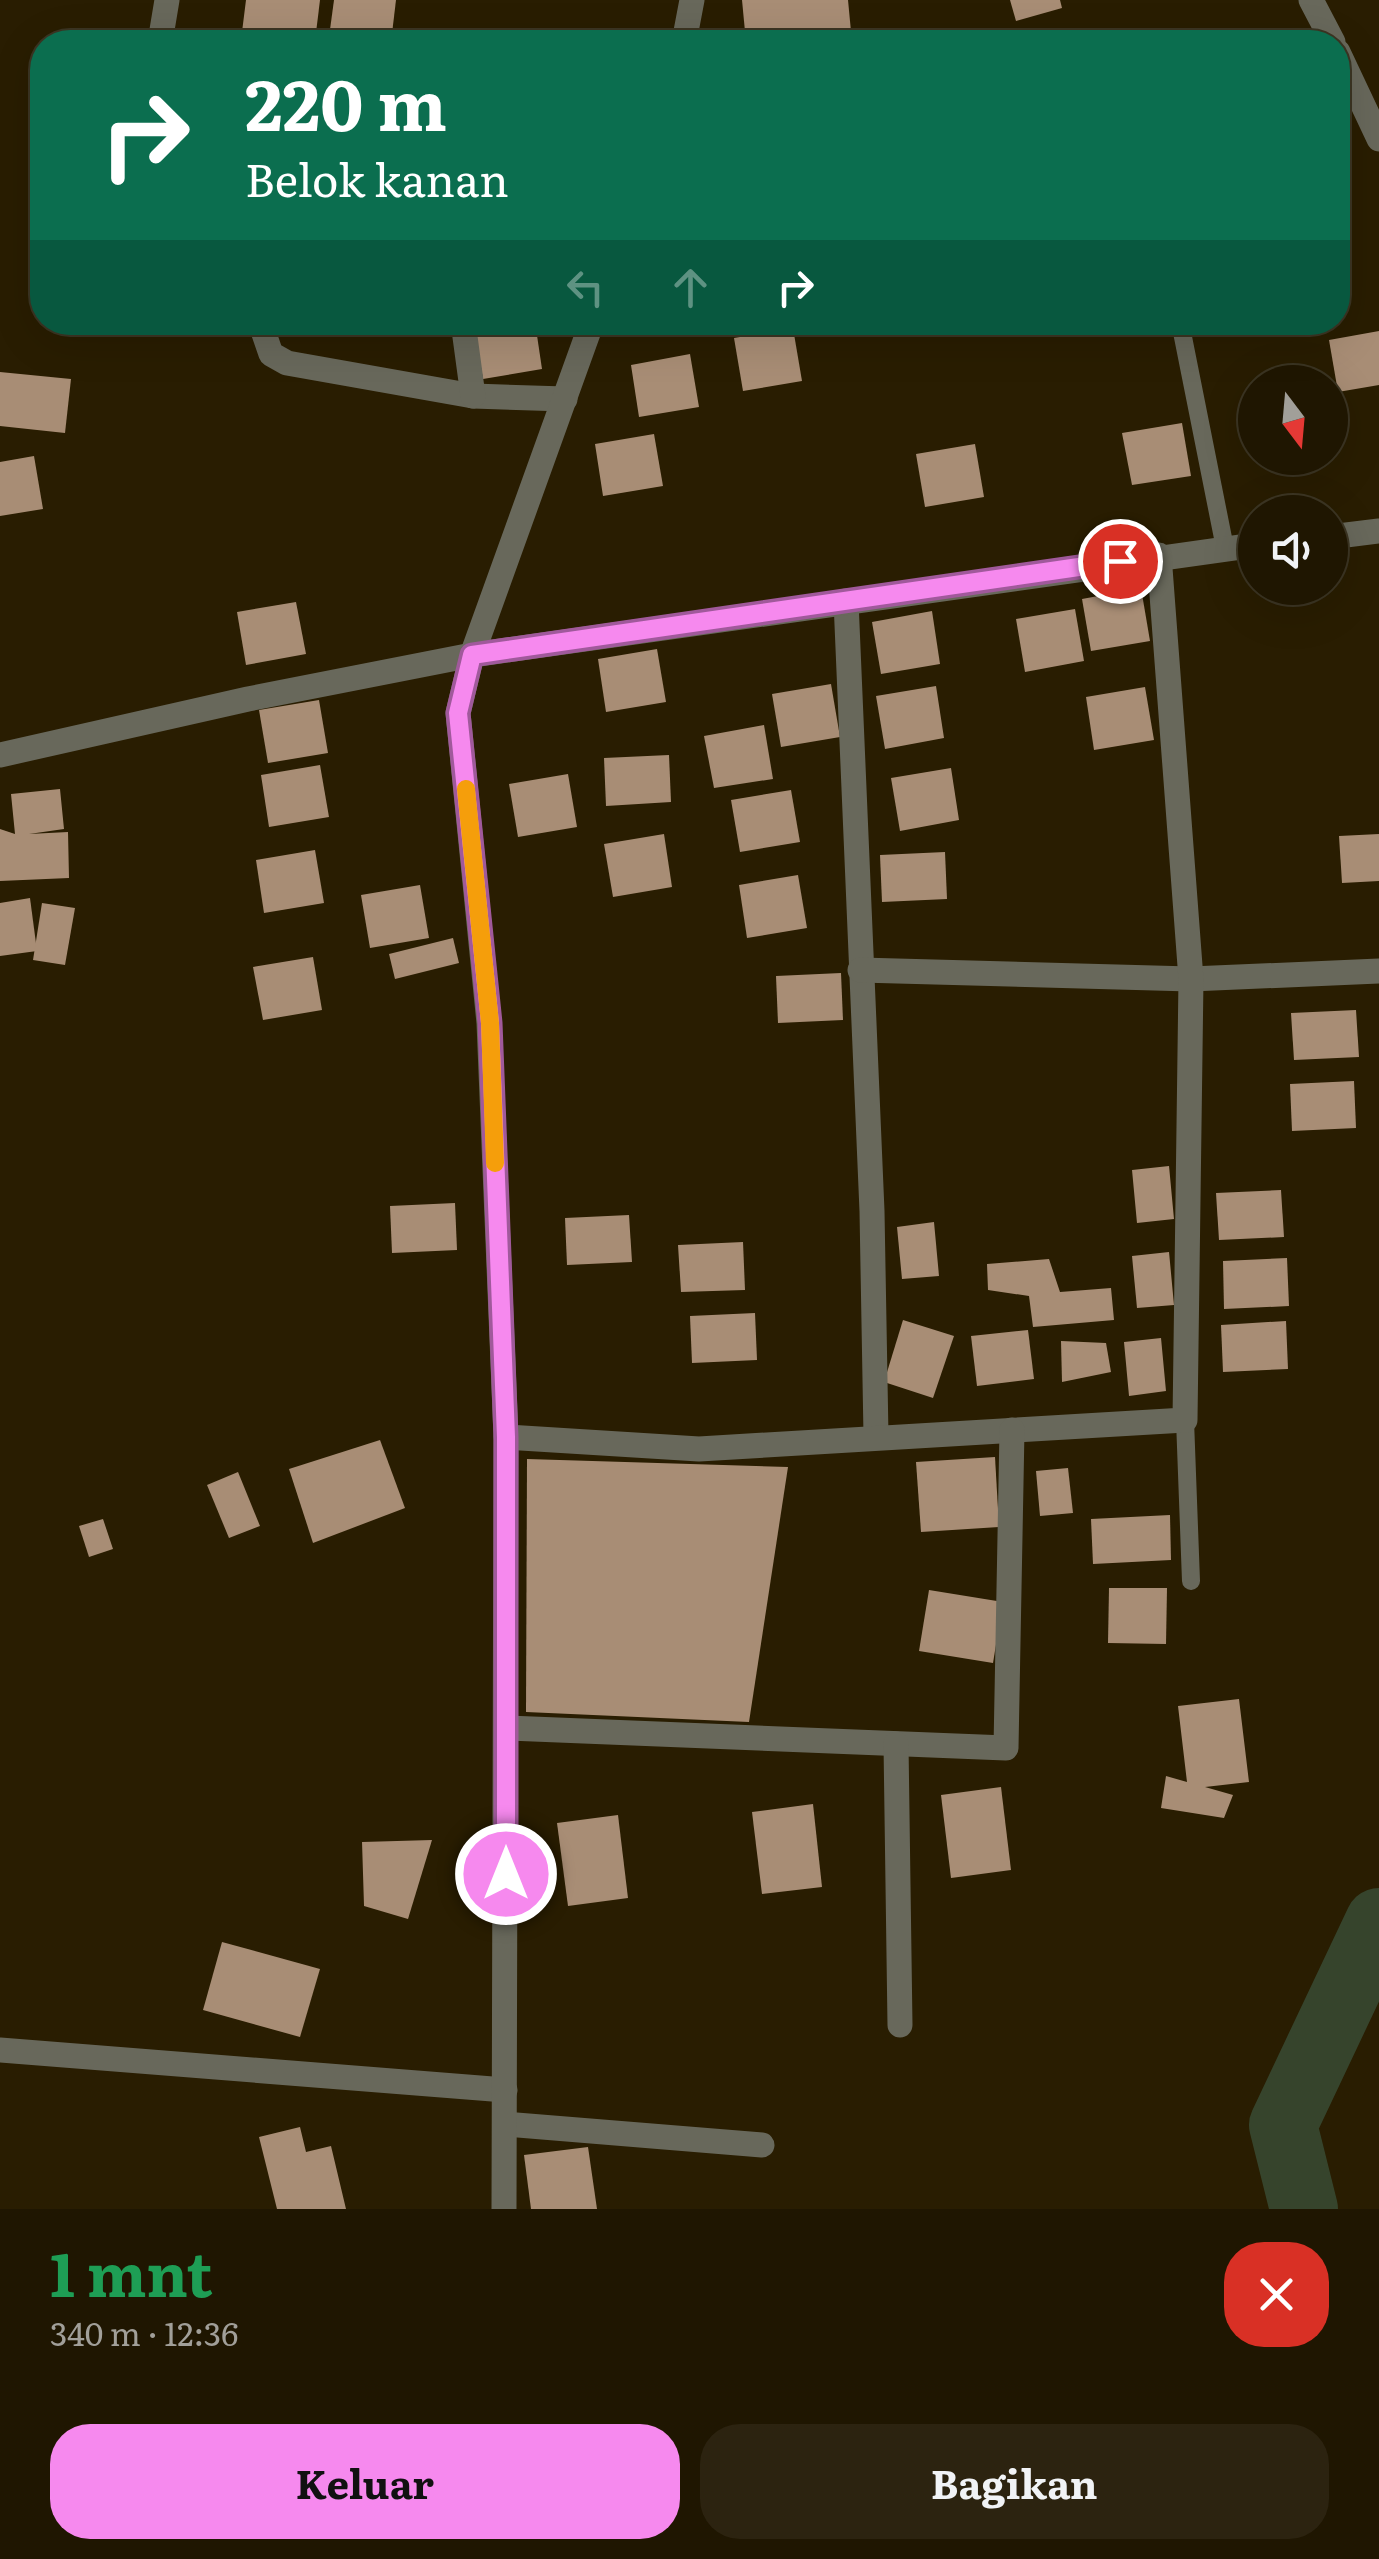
<!DOCTYPE html>
<html lang="id">
<meta charset="utf-8">
<style>
:root{--surface:#1f1601;--page:#2c2310;--text:#f1f3f6;--muted:#a19f99;--line:#3c3523;--accent:#f689ee}
body{margin:0;font-family:Literata,serif;background:var(--page);color:var(--text);height:100vh;display:flex;flex-direction:column;font-size:38px;white-space:nowrap}
*{box-sizing:border-box;margin:0}
p{font-size:32px;color:var(--muted)}
.icon{flex:none;width:55px;height:55px;fill:none;stroke:currentColor;stroke-width:2;stroke-linecap:round;stroke-linejoin:round}
.map{position:relative;height:2209px;overflow:hidden}
.sheet{display:flex;flex-direction:column;background:var(--surface);flex:1}
.sheet>*{flex:none}
.hud{position:absolute;left:30px;top:30px;width:1320px;height:305px;border-radius:40px;box-shadow:0 10px 40px #0002,0 0 0 2px var(--line);background:#0b6e4f;color:#fff;overflow:hidden}
.needle{width:65px;rotate:164deg}
.tools{position:absolute;left:1238px;top:365px;display:grid;gap:20px}
.tools a{display:grid;place-items:center;width:110px;height:110px;border-radius:50%;background:var(--surface);box-shadow:0 10px 40px #0002,0 0 0 2px var(--line);font-size:50px}
.pin{position:absolute;display:grid;place-items:center;width:85px;height:85px;color:#fff;margin:-42px;border:5px solid #fff;border-radius:50%;box-shadow:0 2px 10px #0007}
.me{position:absolute;width:110px;margin:-55px;rotate:0deg;stroke-linejoin:round;filter:drop-shadow(0 0 8px #0008)}
.turn{display:flex;align-items:center;gap:35px;height:210px;padding:0 50px;font-size:45px}
.turn .icon{width:130px;height:130px;stroke-width:2.5}
.turn b{display:block;font-size:70px;line-height:85px}
.lanes{display:flex;align-items:center;height:95px;padding:0 50px;background:#0003;justify-content:center;gap:50px;direction:ltr}
.lanes .off{opacity:.35}
.round{display:grid;place-items:center;flex:none;width:105px;height:105px;border-radius:40px;background:var(--page)}
.summary{display:flex;align-items:center;justify-content:space-between;height:170px;padding:0 50px}
h1{font-size:60px;font-weight:700;line-height:75px;color:#1e9e55}
.action{display:flex;gap:20px;margin-top:auto;padding:20px 50px}
.action a{flex:1;height:115px;border-radius:40px;background:var(--accent);color:#111;font-size:40px;font-weight:700;line-height:115px;text-align:center}
.action a+a{background:var(--page);color:var(--text)}
.map>svg:first-child{display:block}
.lines{fill:none;stroke-linecap:round;stroke-linejoin:round}
.river{stroke:#36442c;stroke-width:68}
.building{fill:#a88d75}
.service{stroke:#68685b;stroke-width:18}
.minor{stroke:#68685b;stroke-width:25}
.tertiary{stroke:#68685b;stroke-width:25}
.route-casing{stroke:#a0599b;stroke-width:25}
.route{stroke:#f689ee;stroke-width:18}
.slow{stroke:#f59e0b;stroke-width:18}
</style>
<div class="map">
<svg width="1379" height="2209" viewBox="0 0 1379 2209">
<rect width="100%" height="100%" fill="#291d01"/>
<g class="lines">
<path class="river" d="M1304 2209 1283 2125 1379 1922"/>
</g>
<g class="building">
<path d="M246 0H320L315 41 242 32Z"/>
<path d="M334 0H396L391 42 329 37Z"/>
<path d="M742 0H848L852 42H746Z"/>
<path d="M1010 0H1060L1062 8 1016 21Z"/>
<path d="M147 322H198V325L148 333Z"/>
<path d="M499 322H535L542 369 483 379 474 327Z"/>
<path d="M793 328 802 381 743 391 734 338Z"/>
<path d="M1379 331V385L1338 392 1329 340Z"/>
<path d="M690 354 699 407 639 417 631 365Z"/>
<path d="M0 372 71 379 65 433 0 426Z"/>
<path d="M1182 423 1191 476 1132 485 1122 433Z"/>
<path d="M654 434 663 486 603 496 595 444Z"/>
<path d="M975 444 984 497 925 507 916 454Z"/>
<path d="M34 456 43 509 0 516V462Z"/>
<path d="M1141 588 1150 641 1091 651 1082 599Z"/>
<path d="M296 602 306 654 246 665 237 612Z"/>
<path d="M1075 609 1084 661 1025 672 1016 619Z"/>
<path d="M932 611 940 664 881 674 872 622Z"/>
<path d="M657 649 666 702 606 712 598 659Z"/>
<path d="M831 684 840 737 781 747 772 694Z"/>
<path d="M936 686 944 738 885 749 876 696Z"/>
<path d="M1145 687 1154 740 1094 750 1086 697Z"/>
<path d="M319 700 328 753 268 763 259 710Z"/>
<path d="M764 725 773 779 714 788 704 736Z"/>
<path d="M669 755 671 802 606 806 604 758Z"/>
<path d="M320 765 329 817 269 827 261 775Z"/>
<path d="M951 768 959 820 900 831 891 778Z"/>
<path d="M568 774 577 827 518 837 509 784Z"/>
<path d="M60 789 64 829 29 834 68 832 69 878 0 881V829L15 834 11 794Z"/>
<path d="M791 790 800 842 740 852 731 800Z"/>
<path d="M664 834 672 887 613 897 604 844Z"/>
<path d="M1379 834V881L1342 883 1339 836Z"/>
<path d="M315 850 324 903 264 913 256 860Z"/>
<path d="M945 852 947 899 882 902 880 855Z"/>
<path d="M798 875 807 928 747 938 739 885Z"/>
<path d="M420 885 429 938 370 948 361 895Z"/>
<path d="M30 898 37 951 0 956V903Z"/>
<path d="M42 903 75 908 65 965 33 960Z"/>
<path d="M453 938 459 963 395 979 389 954Z"/>
<path d="M313 957 322 1010 263 1020 253 967Z"/>
<path d="M841 973 843 1020 778 1023 776 976Z"/>
<path d="M1356 1010 1359 1057 1294 1060 1291 1013Z"/>
<path d="M1354 1081 1356 1128 1292 1131 1290 1084Z"/>
<path d="M1169 1166 1174 1219 1137 1223 1132 1170Z"/>
<path d="M1281 1190 1284 1237 1219 1240 1216 1193Z"/>
<path d="M455 1203 457 1250 392 1253 390 1206Z"/>
<path d="M629 1215 632 1262 567 1265 565 1218Z"/>
<path d="M934 1222 939 1276 902 1279 897 1227Z"/>
<path d="M743 1242 745 1290 681 1292 678 1245Z"/>
<path d="M1169 1252 1174 1305 1137 1308 1132 1256Z"/>
<path d="M1287 1258 1289 1306 1224 1309 1223 1261Z"/>
<path d="M1049 1259 1060 1292 1111 1288 1114 1320 1033 1327 1029 1296 988 1290 987 1264Z"/>
<path d="M755 1313 757 1360 692 1363 690 1316Z"/>
<path d="M903 1320 954 1336 933 1398 884 1382Z"/>
<path d="M1286 1321 1288 1369 1223 1372 1221 1325Z"/>
<path d="M1028 1330 1034 1379 977 1386 971 1336Z"/>
<path d="M1161 1338 1166 1391 1129 1396 1124 1342Z"/>
<path d="M1061 1341 1106 1343 1111 1372 1062 1382Z"/>
<path d="M380 1440 405 1508 313 1543 289 1469Z"/>
<path d="M995 1457 999 1527 921 1532 916 1462Z"/>
<path d="M527 1459 788 1467 749 1722 526 1712Z"/>
<path d="M1068 1468 1073 1513 1040 1516 1036 1471Z"/>
<path d="M238 1472 260 1526 229 1538 207 1485Z"/>
<path d="M1170 1515 1171 1560 1093 1564 1091 1519Z"/>
<path d="M103 1519 113 1549 89 1557 79 1526Z"/>
<path d="M1109 1588H1167L1166 1644 1108 1643Z"/>
<path d="M929 1590 1003 1602 993 1663 919 1651Z"/>
<path d="M1239 1699 1249 1782 1205 1787 1233 1795 1224 1818 1161 1808 1166 1776 1187 1782 1178 1706Z"/>
<path d="M1001 1787 1011 1870 951 1878 941 1795Z"/>
<path d="M813 1804 822 1887 762 1894 752 1812Z"/>
<path d="M618 1815 628 1898 568 1906 557 1823Z"/>
<path d="M432 1840 408 1919 364 1906 362 1842Z"/>
<path d="M222 1942 320 1969 300 2037 203 2010Z"/>
<path d="M300 2127 306 2152 331 2146 346 2209H277L259 2137Z"/>
<path d="M588 2147 597 2209H531L524 2155Z"/>
</g>
<g class="lines">
<g class="service">
<path d="M1180 322 1225 548"/>
<path d="M1185 1420 1191 1581"/>
</g>
<g class="minor">
<path d="M1311 0 1333 42"/>
<path d="M160 42 167 0"/>
<path d="M1338 52 1379 139"/>
<path d="M260 322 271 354 287 363 473 396 565 399"/>
<path d="M463 322 473 396"/>
<path d="M1330 537 1379 531"/>
<path d="M846 601 872 1211 876 1436"/>
<path d="M0 755 248 699 472 655 1255 545"/>
<path d="M860 970 1191 979 1379 971"/>
<path d="M506 1437 699 1449 1185 1420 1191 979 1159 555"/>
<path d="M506 1728 1006 1748 1012 1430"/>
<path d="M896 1744 900 2025"/>
<path d="M0 2050 505 2090"/>
<path d="M505 2124 762 2145"/>
</g>
<g class="tertiary">
<path d="M684 42 692 0"/>
<path d="M504 2209 506 1437 489 1023 458 713 472 655 592 322"/>
</g>
</g>
<g class="lines">
<g class="route-casing">
<path id="route" d="M506 1874V1437L490 1023 458 713 472 655 1120 561"/>
</g>
<use href="#route" class="route"/>
<path class="slow" d="M466 789 490 1023 495 1163"/>
</g>
</svg>
<div class="tools">
<a><svg class="needle" viewBox="-14 -14 28 28"><path d="M0-13l5 13h-10z" fill="#e53935"/><path d="M0 13l5-13h-10z" fill="#a19f99"/></svg></a>
<a><svg class="icon" aria-label="sound" viewBox="0 0 24 24"><path d="M4 9h4l5-4v14l-5-4H4zM17 9q2 3 0 6"/></svg></a>
</div>
<div class="pin" style="left:1120px;top:561px;background:#d93025"><svg class="icon" aria-label="arrive" viewBox="0 0 24 24"><path d="M6 21V4h12l-3 4 3 4H6"/></svg></div>
<svg class="me" style="left:506px;top:1874px" viewBox="-20 -20 40 40"><circle r="17" fill="#f689ee" stroke="#fff" stroke-width="3"/><path d="M0-11L8 9 0 5-8 9z" fill="#fff"/></svg>
<div class="hud">
<div class="turn"><svg class="icon" aria-label="right" viewBox="0 0 24 24"><path d="M7 20v-9h11M14 6l5 5-5 5"/></svg><div><b>220 m</b>Belok kanan</div></div>
<div class="lanes"><svg class="icon off" aria-label="left" viewBox="0 0 24 24"><path d="M17 20v-9H6M10 6l-5 5 5 5"/></svg><svg class="icon off" aria-label="ahead" viewBox="0 0 24 24"><path d="M12 20V5M6 11l6-6 6 6"/></svg><svg class="icon" aria-label="right" viewBox="0 0 24 24"><path d="M7 20v-9h11M14 6l5 5-5 5"/></svg></div>
</div>
</div>
<section class="sheet">
<div class="summary"><div><h1>1 mnt</h1><p>340 m · 12:36</p></div><a class="round" style="background:#d93025;color:#fff"><svg class="icon" aria-label="close" viewBox="0 0 24 24"><path d="M6 6l12 12M18 6L6 18"/></svg></a></div>
<div class="action"><a>Keluar</a><a>Bagikan</a></div>
</section>
